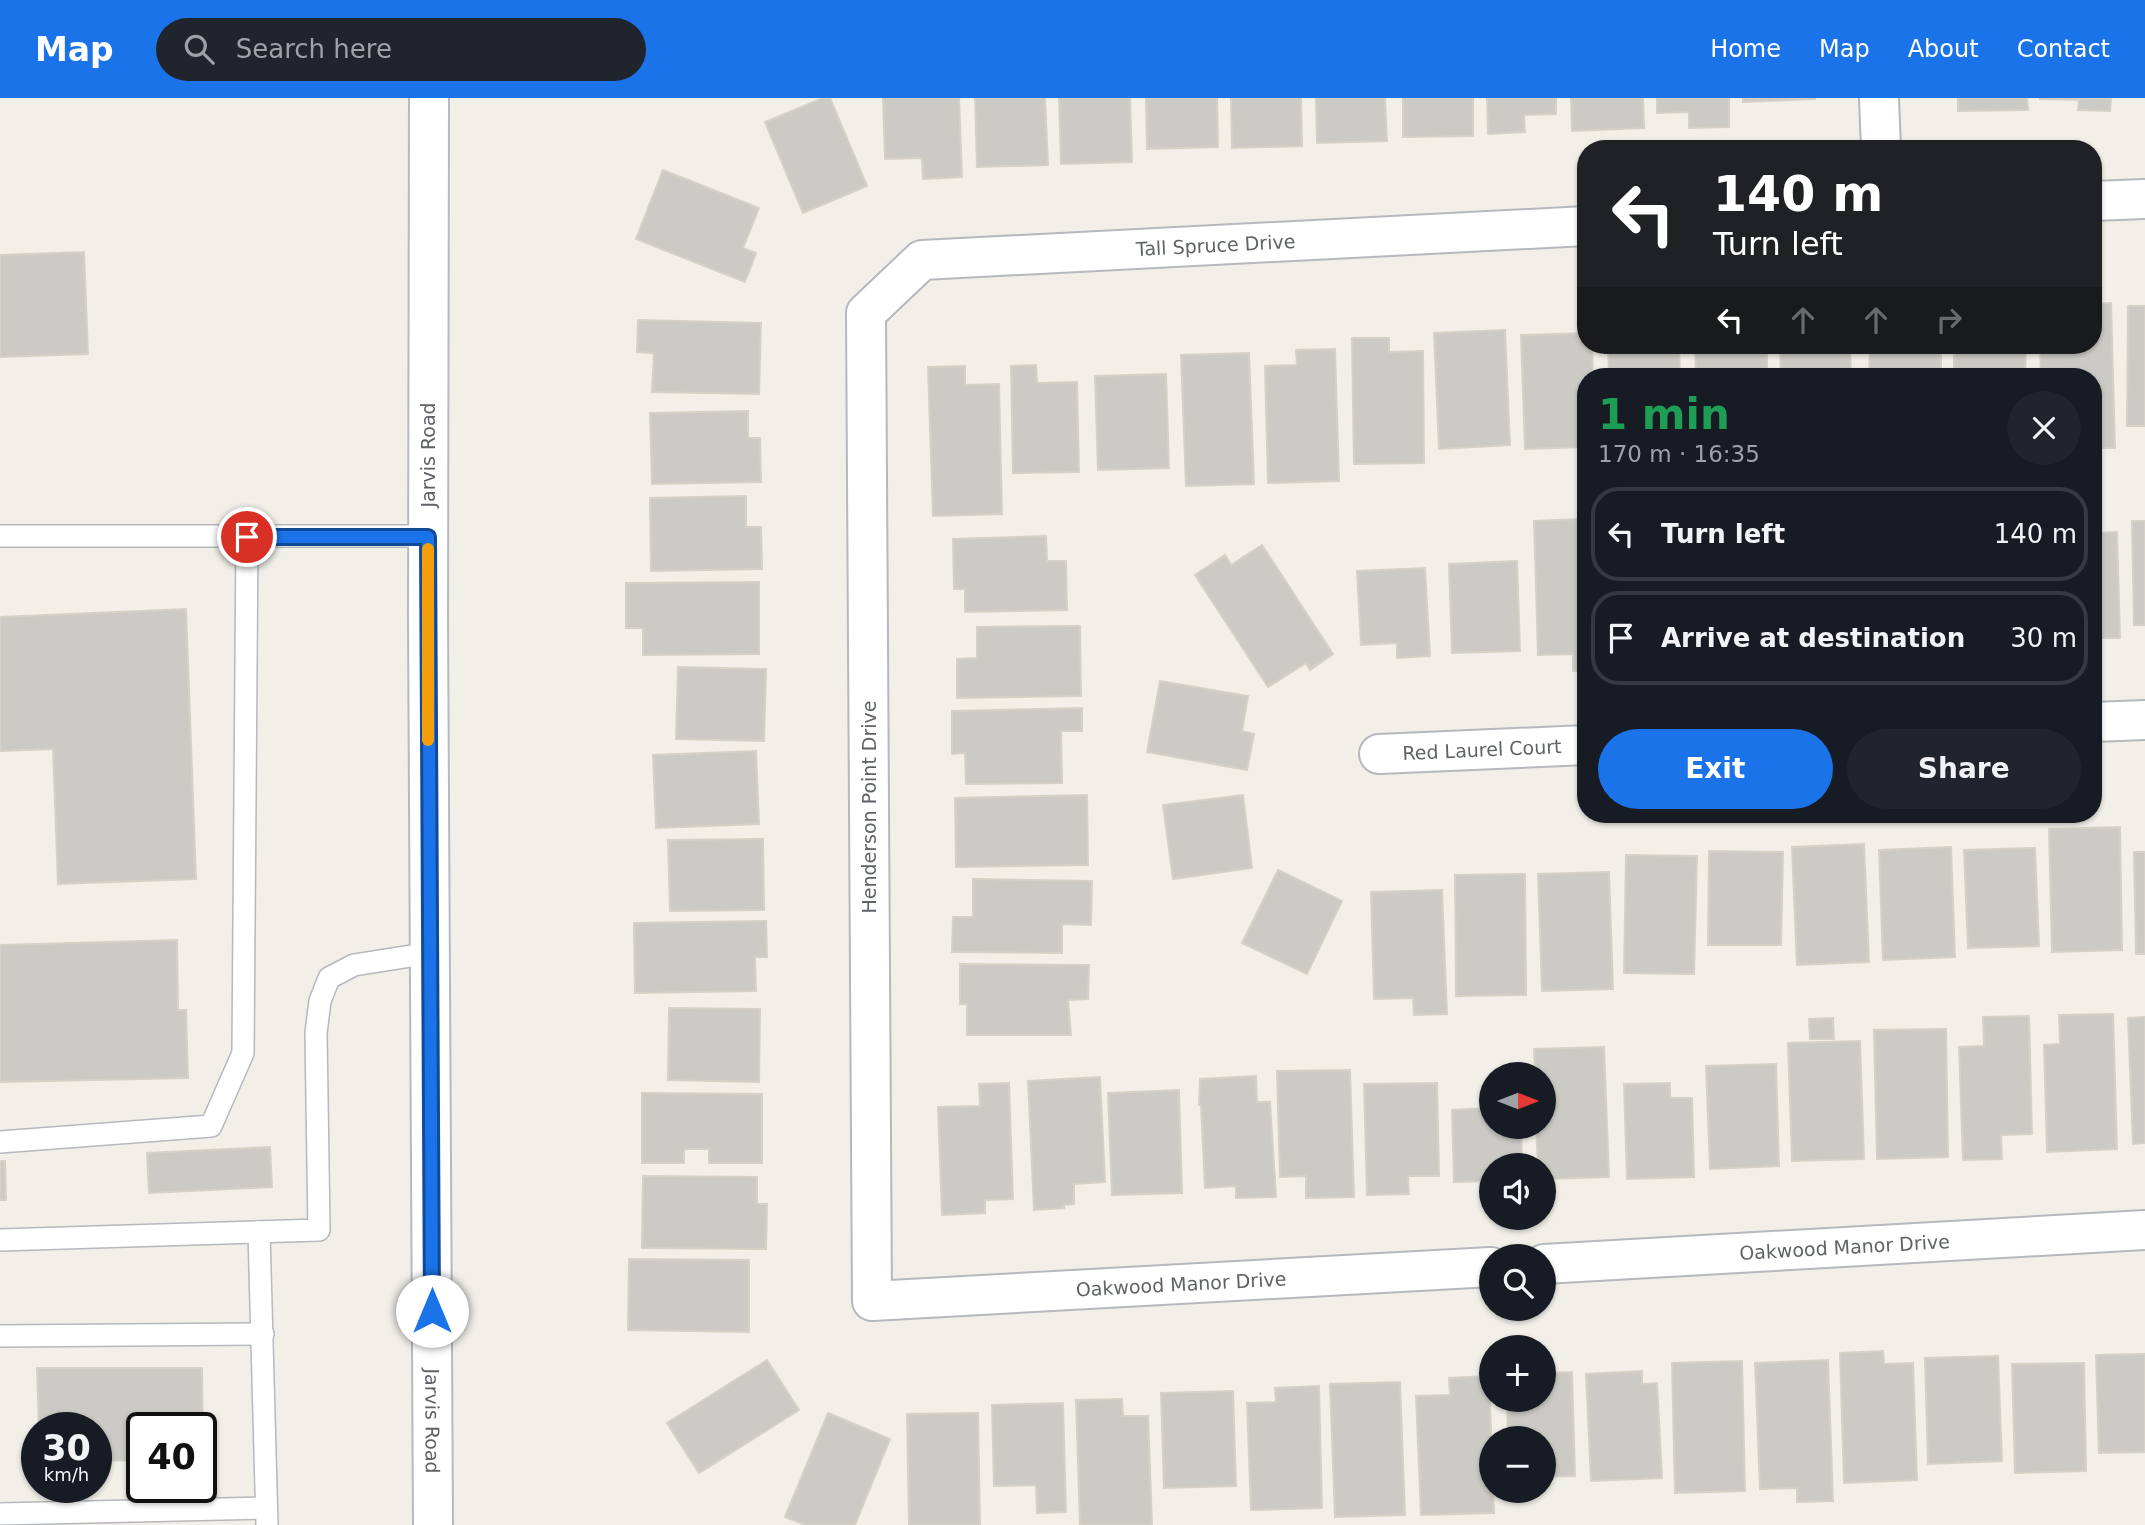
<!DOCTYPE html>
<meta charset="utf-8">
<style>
:root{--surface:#171b24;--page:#20242c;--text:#f1f3f6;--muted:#9ea1a6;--line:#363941;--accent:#1a73e8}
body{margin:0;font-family:"DejaVu Sans",sans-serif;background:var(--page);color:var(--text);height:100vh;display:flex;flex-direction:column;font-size:26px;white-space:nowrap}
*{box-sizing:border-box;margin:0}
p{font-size:23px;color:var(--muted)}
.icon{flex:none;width:38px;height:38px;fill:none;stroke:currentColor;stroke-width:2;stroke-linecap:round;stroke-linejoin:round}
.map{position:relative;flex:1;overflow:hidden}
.side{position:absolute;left:1577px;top:270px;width:525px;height:455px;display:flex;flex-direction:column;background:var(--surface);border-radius:28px;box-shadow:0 2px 5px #0004}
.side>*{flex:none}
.banner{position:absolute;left:1577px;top:42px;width:525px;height:214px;border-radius:28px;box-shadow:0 2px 5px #0004;background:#202124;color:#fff;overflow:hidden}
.needle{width:46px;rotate:90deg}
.tools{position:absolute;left:1479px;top:964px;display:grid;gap:14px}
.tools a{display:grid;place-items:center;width:77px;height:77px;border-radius:50%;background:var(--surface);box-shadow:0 2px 5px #0004;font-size:35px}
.speed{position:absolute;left:21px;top:1314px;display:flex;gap:14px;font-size:35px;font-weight:700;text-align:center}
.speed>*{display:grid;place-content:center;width:91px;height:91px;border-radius:50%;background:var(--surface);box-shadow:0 2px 5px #0004;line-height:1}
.speed small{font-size:18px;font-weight:400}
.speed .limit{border:4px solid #111;border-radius:10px;background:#fff;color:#111}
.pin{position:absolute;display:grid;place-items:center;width:60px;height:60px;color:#fff;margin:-30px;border:4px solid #fff;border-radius:50%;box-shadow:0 2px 7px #0007}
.me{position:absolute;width:77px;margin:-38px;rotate:0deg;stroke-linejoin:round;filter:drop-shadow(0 0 5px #0008)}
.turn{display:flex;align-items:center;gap:24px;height:147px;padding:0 21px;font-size:32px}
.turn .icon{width:91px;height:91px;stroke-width:2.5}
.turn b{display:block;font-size:49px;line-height:60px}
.lanes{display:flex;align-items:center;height:66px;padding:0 21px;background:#0003;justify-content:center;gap:35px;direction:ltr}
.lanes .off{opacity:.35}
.round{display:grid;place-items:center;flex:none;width:74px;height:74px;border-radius:37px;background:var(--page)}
.overview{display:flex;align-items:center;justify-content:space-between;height:119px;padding:0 21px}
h1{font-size:42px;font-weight:700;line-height:52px;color:#1e9e55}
.primary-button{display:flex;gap:14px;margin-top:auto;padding:14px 21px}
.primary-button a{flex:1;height:80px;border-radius:42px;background:var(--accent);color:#fff;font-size:28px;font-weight:700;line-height:80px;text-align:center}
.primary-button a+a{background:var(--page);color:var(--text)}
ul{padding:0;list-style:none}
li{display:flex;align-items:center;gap:21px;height:94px;margin:0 14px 10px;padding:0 7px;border:4px solid var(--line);border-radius:28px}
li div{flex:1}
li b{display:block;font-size:26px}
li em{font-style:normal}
header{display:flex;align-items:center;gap:42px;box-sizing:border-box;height:98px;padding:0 35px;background:var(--accent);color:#fff}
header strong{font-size:33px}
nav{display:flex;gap:38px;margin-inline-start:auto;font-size:24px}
.search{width:490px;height:63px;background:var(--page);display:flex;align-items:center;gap:18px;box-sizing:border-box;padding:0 24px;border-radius:38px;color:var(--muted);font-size:26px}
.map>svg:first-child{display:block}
.building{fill:#cccac5;stroke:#d6d1c6;stroke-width:2}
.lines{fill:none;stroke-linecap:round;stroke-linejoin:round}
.lane-casing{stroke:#b5b8bc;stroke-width:24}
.street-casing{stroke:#b5b8bc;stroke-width:42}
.secondary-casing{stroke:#b6babf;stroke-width:42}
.lane{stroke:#fff;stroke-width:21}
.street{stroke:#fff;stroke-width:38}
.secondary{stroke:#fff;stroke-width:38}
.route-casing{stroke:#114b97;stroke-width:18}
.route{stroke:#1a73e8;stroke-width:12}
.slow{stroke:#f59e0b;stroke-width:12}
.labels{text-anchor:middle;stroke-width:5;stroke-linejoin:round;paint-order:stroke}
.street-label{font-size:19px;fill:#5f6368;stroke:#fff}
</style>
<header>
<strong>Map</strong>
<div class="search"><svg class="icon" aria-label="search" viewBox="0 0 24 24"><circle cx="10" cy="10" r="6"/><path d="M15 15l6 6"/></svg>Search here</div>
<nav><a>Home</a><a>Map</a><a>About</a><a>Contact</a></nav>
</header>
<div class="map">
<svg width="2145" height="1427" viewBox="0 0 2145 1427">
<rect width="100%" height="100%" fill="#f1efe8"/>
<g class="building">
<path d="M823 0H830L867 88 803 115 765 24Z"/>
<path d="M883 0H959L962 79 923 81 922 60 885 61Z"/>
<path d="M975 0H1045L1048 67 977 69Z"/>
<path d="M1059 0H1130L1132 64 1061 66Z"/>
<path d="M1146 0H1217L1218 49 1147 51Z"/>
<path d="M1231 0H1301L1302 48 1232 50Z"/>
<path d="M1316 0H1385L1387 43 1317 45Z"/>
<path d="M1403 0H1473V38L1403 39Z"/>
<path d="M1487 0H1556V16L1524 17 1525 34 1488 36Z"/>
<path d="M1571 0H1643L1644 30 1572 33Z"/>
<path d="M1657 0H1729V29L1689 30V14L1657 15Z"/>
<path d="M1743 0H1815V1L1743 4Z"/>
<path d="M1958 0H2027L2028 12 1958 13Z"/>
<path d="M2111 0 2110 13 2078 12 2079 2 2039 1Z"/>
<path d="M663 72 759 110 743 150 756 155 745 184 636 141Z"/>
<path d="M84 154 88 256 0 259V157Z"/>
<path d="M2111 205 2115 350H2093V278H2041L2040 247H2093V206Z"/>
<path d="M2128 208H2145V328H2127Z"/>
<path d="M638 222 761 225 759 296 652 294 654 255 637 254Z"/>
<path d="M1505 232 1510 347 1439 351 1434 235Z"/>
<path d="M1586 235V247H1592L1593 278H1586V349L1525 351 1521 237Z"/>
<path d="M1352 240H1389V254L1423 253 1424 365 1354 366Z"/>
<path d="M1608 247H1679L1680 278H1609Z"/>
<path d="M1695 247H1767V278H1696Z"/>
<path d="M1780 247H1850L1851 278H1781Z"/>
<path d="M1870 247H1941V278H1869Z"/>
<path d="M1954 247H2026L2025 278H1954Z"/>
<path d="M1335 251 1339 383 1268 385 1265 268 1297 267 1296 252Z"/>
<path d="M1249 255 1254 386 1186 388 1181 257Z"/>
<path d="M1036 267 1037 285 1077 284 1079 374 1013 375 1011 268Z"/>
<path d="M965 268V287L999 286 1002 416 933 418 928 269Z"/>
<path d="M1166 276 1169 370 1098 372 1095 278Z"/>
<path d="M748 313V340H760L761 384 652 386 650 315Z"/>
<path d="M746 398V429H761L762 471 651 473 650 400Z"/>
<path d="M1580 421V434H1586V573H1573V556L1538 557 1534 423Z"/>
<path d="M2132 423H2145V527H2134Z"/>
<path d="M2117 434 2120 540H2093V435Z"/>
<path d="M1046 438 1047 463H1066L1067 512 965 514V491H954L953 441Z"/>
<path d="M1262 447 1333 556 1310 572 1306 565 1268 589 1195 477 1225 457 1231 467Z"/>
<path d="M1517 463 1520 553 1452 555 1449 466Z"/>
<path d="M1425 470 1430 558 1397 560V545L1361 547 1357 473Z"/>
<path d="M759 484V556L643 557V530H626V485Z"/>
<path d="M186 511 196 781 58 786 53 651 0 653V519Z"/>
<path d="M1080 528 1081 598 957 600V561L977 560V529Z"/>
<path d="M678 569 766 571 764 643 676 641Z"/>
<path d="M1160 583 1248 598 1242 633 1254 636 1247 672 1147 654Z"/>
<path d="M1082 610V633H1061L1062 685 966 686 965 655 952 656V613Z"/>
<path d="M756 653 759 726 656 730 653 657Z"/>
<path d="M1087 697 1088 767 956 769 955 700Z"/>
<path d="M1243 697 1252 770 1173 781 1163 707Z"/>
<path d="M2120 729 2122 852 2052 854 2049 731Z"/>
<path d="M763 741 764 812 670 813 668 742Z"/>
<path d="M1864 746 1869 864 1797 867 1792 749Z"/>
<path d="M1951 749 1955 859 1883 862 1879 752Z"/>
<path d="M2035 750 2039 848 1968 850 1964 752Z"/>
<path d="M1709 753 1783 754 1781 847H1708Z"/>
<path d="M2134 754H2145V856H2136Z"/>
<path d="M1626 757 1697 758 1694 876 1624 875Z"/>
<path d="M1278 772 1342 803 1307 876 1242 845Z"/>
<path d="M1609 774 1613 891 1542 893 1538 776Z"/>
<path d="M1525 776 1526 897 1456 898 1455 777Z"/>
<path d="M973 781 1092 783 1091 827 1062 826V855L952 854 953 819H973Z"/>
<path d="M1442 792 1447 916 1414 917 1413 900 1374 901 1371 794Z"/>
<path d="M766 823 767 859H755L756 893 635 895 634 825Z"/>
<path d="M177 842 178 912H186L188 980 0 984V847Z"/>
<path d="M960 866 1089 867 1088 901 1068 902 1071 937H967V906H960Z"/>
<path d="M669 910 760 911 759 984 668 982Z"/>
<path d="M2113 916 2117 1051 2047 1054 2044 947 2060 946 2059 917Z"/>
<path d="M2029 918 2032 1036 2001 1037 2002 1061 1963 1062 1959 949 1984 948 1983 919Z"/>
<path d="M2145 919V1045L2133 1046 2128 920Z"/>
<path d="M1833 920 1834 941H1810L1809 921Z"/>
<path d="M1946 931 1948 1059 1877 1061 1874 932Z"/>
<path d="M1860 943 1864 1061 1792 1063 1788 945Z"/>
<path d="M1604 949 1609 1079 1544 1081V1068H1538L1536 1029H1544V976H1535L1534 951Z"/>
<path d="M1776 966 1779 1068 1710 1071 1706 968Z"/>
<path d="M1350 972 1354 1099 1306 1100V1078L1280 1079 1277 973Z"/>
<path d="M1256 978 1257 1004H1270L1276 1099 1236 1100V1088L1205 1090 1201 1007H1199L1200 981Z"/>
<path d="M1100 979 1105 1084 1074 1086V1106L1064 1107V1110L1034 1112 1028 983Z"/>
<path d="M1009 985 1013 1101 985 1102V1115L942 1117 938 1009 980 1008 979 986Z"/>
<path d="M1437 985 1439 1078H1408L1409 1096 1367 1097 1364 986Z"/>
<path d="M1670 985V1000H1692L1694 1079 1627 1081 1624 986Z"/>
<path d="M1179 992 1182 1095 1112 1097 1108 995Z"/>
<path d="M642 995 762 996V1065H709V1051H684V1065H642Z"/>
<path d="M1491 1010V1029H1521L1522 1068H1491V1083L1454 1084 1452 1012Z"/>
<path d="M270 1049 272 1089 149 1095 147 1055Z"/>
<path d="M0 1063H5L6 1102H0Z"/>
<path d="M643 1078 757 1079V1106H767L766 1151 642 1150Z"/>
<path d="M629 1161 749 1162V1234L628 1232Z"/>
<path d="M1883 1253 1884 1266 1913 1265 1917 1382 1844 1385 1840 1255Z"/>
<path d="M2145 1256V1354L2099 1355 2096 1257Z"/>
<path d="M1998 1258 2002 1363 1928 1366 1925 1260Z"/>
<path d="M767 1262 799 1312 699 1375 667 1325Z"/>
<path d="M1828 1262 1833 1403 1797 1404V1390L1760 1391 1755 1265Z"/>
<path d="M1742 1263 1745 1393 1675 1395 1672 1265Z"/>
<path d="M2084 1265 2086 1373 2015 1375 2012 1266Z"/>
<path d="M37 1270H202L203 1362 201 1330H142V1362L96 1363V1330H39Z"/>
<path d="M1642 1273V1286L1657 1285 1662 1380 1591 1383 1586 1276Z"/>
<path d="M1572 1274 1575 1378 1544 1379V1340H1508L1507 1302H1544V1275Z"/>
<path d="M1489 1278 1494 1415 1421 1417 1416 1298 1450 1297 1449 1280Z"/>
<path d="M1400 1284 1405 1417 1335 1419 1330 1286Z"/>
<path d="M1319 1288 1322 1410 1251 1412 1247 1305 1276 1304 1275 1290Z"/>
<path d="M1233 1293 1236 1388 1164 1390 1161 1295Z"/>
<path d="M1122 1301 1123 1318H1148L1152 1427H1080L1076 1302Z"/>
<path d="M1063 1305 1066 1414 1037 1415 1036 1387 994 1388 992 1307Z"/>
<path d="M828 1315 890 1341 855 1427H805L785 1419Z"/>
<path d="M978 1315 980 1427H909L907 1316Z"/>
</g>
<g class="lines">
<g class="lane-casing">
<g id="lane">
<path d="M0 438H428"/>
<path d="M0 1044 211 1028 243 955 247 438"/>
<path d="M259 1134 267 1427"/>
<path d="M0 1142 319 1132 316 935 320 903 329 880 354 867 430 855"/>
<path d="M0 1238 263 1236"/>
<path d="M0 1416 266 1410"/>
</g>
</g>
<g class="street-casing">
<g id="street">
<path d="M1879 0 1881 51"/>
<path d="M2093 103 2145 101"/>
<path d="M2093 624 2145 622"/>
<path id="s1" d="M1379 656 1586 647"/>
<path id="s2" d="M1544 1166 2145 1132"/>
<path id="s3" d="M1491 1169 872 1203 866 215 922 162 1586 128"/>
</g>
</g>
<g class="secondary-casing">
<g id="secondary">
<path id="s4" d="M429 0 428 521 433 1427"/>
</g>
</g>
<use href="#lane" class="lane"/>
<use href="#street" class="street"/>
<use href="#secondary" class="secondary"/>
</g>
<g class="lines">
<g class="route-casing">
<path id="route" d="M247 439H428L432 1213"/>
</g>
<use href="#route" class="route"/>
<path class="slow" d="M428 451V642"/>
</g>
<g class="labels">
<g class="street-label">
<text dy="7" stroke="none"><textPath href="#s3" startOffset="1979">Tall Spruce Drive</textPath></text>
<text transform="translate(428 357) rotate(-90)" y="7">Jarvis Road</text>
<text dy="7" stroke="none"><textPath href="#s1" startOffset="103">Red Laurel Court</textPath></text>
<text transform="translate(869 709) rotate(-90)" y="7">Henderson Point Drive</text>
<text dy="7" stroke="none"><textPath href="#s2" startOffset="301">Oakwood Manor Drive</textPath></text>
<text transform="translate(1181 1186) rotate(-3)" y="7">Oakwood Manor Drive</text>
<text dy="7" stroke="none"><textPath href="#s4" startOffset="1323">Jarvis Road</textPath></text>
</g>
</g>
</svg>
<div class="tools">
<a><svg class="needle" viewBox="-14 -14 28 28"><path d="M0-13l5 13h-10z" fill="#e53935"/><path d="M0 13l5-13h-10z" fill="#9ea1a6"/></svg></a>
<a><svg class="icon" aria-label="sound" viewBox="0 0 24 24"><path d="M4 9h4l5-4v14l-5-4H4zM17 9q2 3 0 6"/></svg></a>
<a><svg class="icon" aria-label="search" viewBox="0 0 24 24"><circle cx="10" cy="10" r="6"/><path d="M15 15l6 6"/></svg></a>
<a>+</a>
<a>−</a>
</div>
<div class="speed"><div>30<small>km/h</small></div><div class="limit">40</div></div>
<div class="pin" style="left:247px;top:439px;background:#d93025"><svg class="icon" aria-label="arrive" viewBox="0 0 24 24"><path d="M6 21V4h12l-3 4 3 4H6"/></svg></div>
<svg class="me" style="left:432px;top:1213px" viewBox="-20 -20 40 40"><circle r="19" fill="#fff"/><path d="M0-13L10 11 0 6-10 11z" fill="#1a73e8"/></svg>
<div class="banner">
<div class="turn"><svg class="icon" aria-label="left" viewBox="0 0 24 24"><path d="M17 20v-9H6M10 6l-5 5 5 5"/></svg><div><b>140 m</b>Turn left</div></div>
<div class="lanes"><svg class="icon" aria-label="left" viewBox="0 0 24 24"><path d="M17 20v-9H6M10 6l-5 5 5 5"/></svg><svg class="icon off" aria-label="ahead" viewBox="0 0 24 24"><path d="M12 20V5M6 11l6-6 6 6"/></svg><svg class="icon off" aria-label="ahead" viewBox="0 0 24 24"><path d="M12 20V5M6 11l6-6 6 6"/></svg><svg class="icon off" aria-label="right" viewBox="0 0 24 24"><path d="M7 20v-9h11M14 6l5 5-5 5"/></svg></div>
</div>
<section class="side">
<div class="overview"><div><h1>1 min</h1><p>170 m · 16:35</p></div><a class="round"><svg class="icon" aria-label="close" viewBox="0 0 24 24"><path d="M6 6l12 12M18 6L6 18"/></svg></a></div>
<ul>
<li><svg class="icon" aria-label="left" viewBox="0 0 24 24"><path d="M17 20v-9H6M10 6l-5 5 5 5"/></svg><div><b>Turn left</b></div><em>140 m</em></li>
<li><svg class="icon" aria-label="arrive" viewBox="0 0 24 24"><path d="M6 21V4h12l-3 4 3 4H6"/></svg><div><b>Arrive at destination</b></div><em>30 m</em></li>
</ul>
<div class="primary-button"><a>Exit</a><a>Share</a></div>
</section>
</div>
